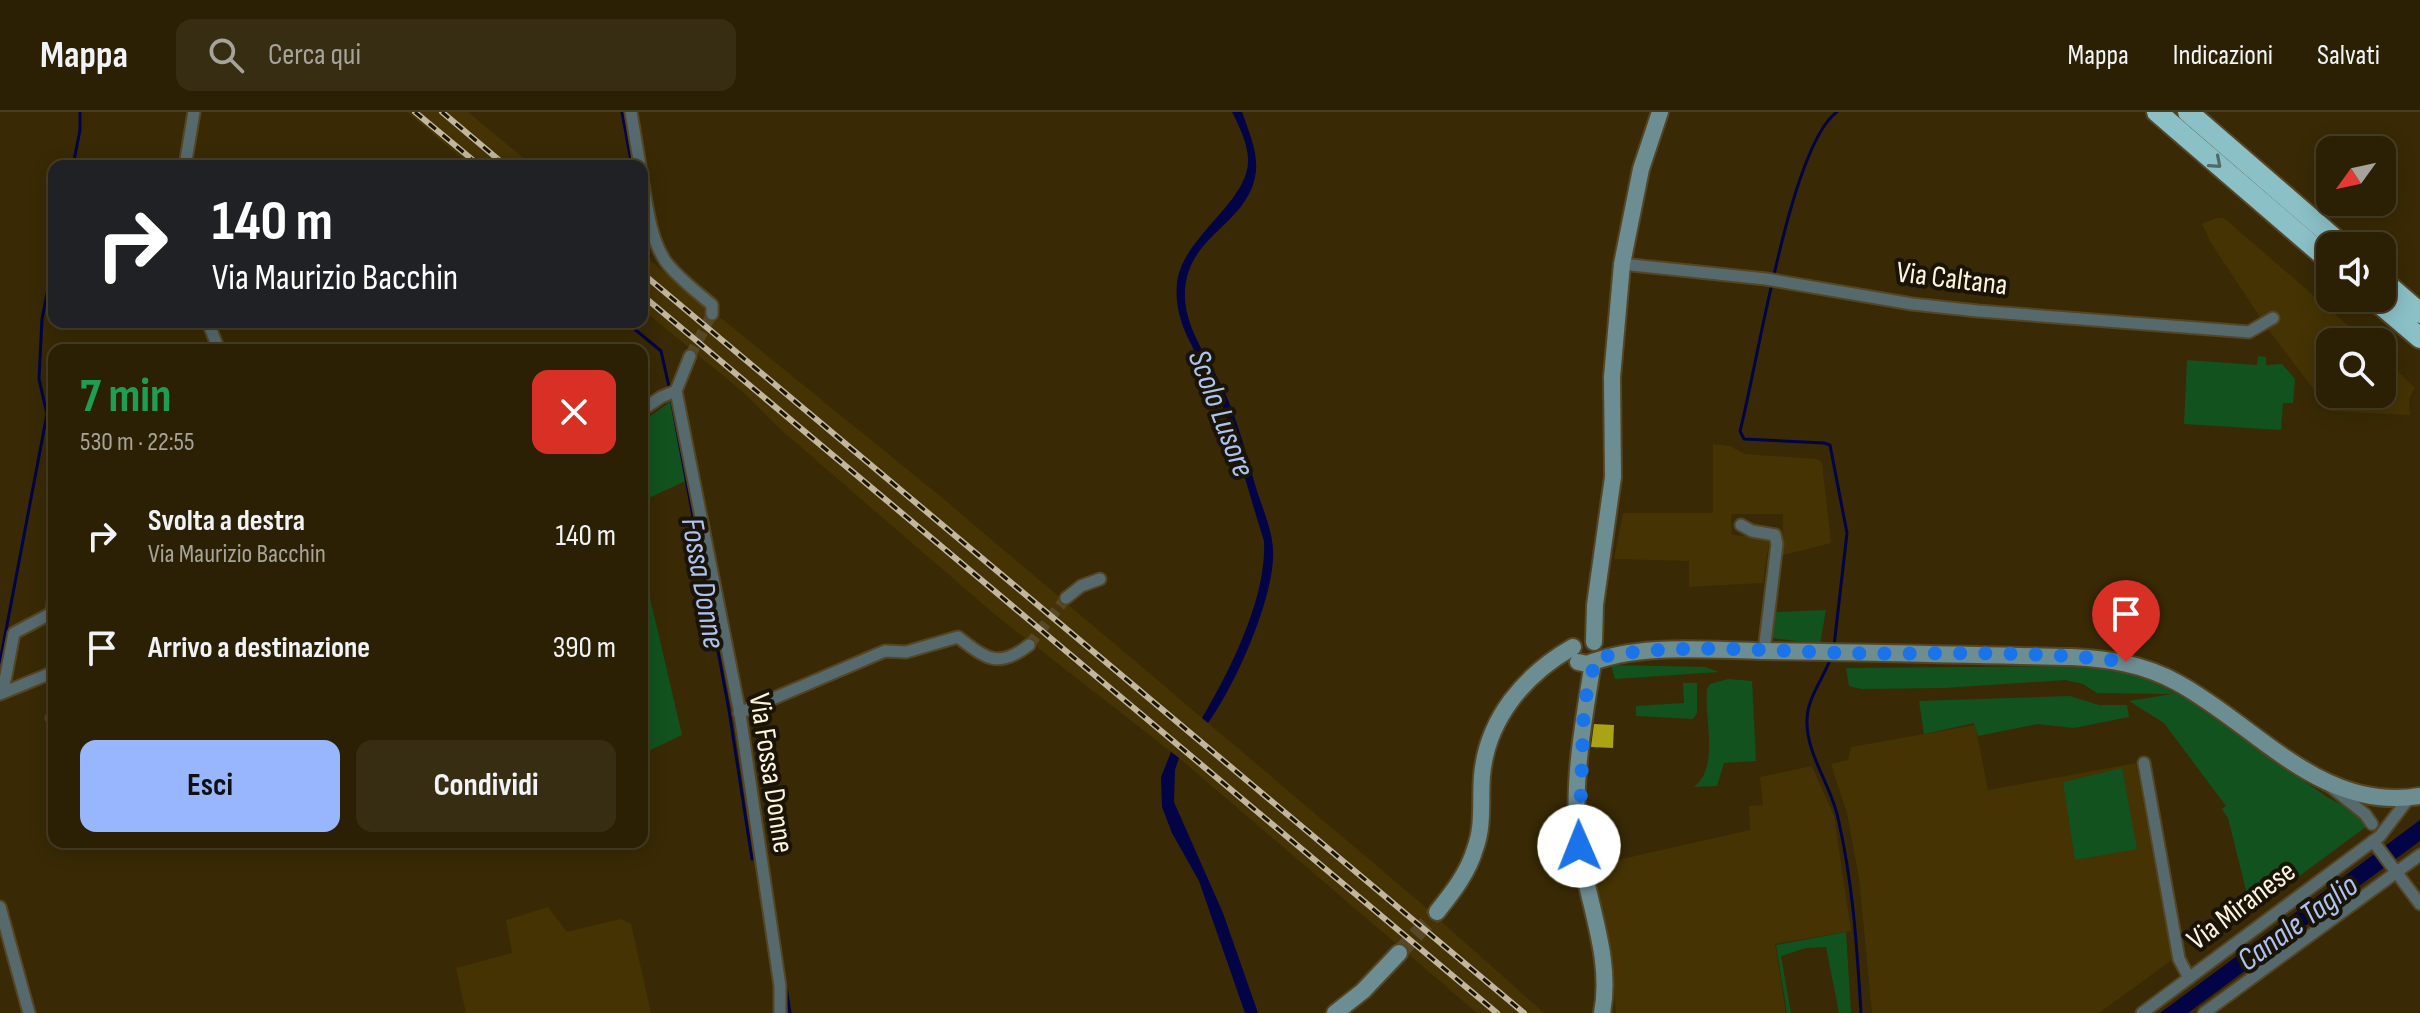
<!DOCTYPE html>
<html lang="it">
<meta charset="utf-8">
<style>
:root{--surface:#2b2004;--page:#372d13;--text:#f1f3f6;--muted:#a6a39a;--line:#473e26;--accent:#98b6fd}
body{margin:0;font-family:"Sofia Sans Condensed",sans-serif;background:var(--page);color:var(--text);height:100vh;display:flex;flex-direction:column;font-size:30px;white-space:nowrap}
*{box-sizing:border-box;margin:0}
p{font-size:26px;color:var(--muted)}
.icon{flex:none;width:44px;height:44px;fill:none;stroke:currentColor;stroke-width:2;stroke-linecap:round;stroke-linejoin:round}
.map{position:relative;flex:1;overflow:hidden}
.side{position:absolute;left:48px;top:232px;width:600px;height:504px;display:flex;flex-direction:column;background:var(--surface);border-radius:16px;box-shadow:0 4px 20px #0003,0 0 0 2px var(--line)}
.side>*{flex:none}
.top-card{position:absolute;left:48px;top:48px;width:600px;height:168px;border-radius:16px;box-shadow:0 4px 20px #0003,0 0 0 2px var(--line);background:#202124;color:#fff;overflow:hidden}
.needle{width:52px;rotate:237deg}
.controls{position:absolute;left:2316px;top:24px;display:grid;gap:16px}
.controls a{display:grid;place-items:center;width:80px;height:80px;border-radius:16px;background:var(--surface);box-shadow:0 4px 20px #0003,0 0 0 2px var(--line);font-size:40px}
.pin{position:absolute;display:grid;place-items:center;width:68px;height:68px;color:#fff;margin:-82px -34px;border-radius:50% 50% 50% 0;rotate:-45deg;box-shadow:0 0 8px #0007}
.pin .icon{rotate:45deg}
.me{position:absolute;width:88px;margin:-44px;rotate:359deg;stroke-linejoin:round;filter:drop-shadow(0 0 6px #0008)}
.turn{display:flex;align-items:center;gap:28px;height:168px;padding:0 32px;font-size:36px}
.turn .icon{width:104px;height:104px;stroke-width:2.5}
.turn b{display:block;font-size:56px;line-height:68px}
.round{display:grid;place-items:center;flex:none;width:84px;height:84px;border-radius:16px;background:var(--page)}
.summary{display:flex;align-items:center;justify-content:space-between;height:136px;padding:0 32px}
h1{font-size:48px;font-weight:700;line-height:60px;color:#1e9e55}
.action{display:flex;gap:16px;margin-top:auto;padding:16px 32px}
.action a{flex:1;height:92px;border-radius:16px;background:var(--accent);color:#111;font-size:32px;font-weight:700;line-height:92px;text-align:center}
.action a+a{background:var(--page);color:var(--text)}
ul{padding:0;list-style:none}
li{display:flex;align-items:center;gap:24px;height:112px;padding:0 32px}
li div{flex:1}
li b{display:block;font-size:30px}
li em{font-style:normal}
header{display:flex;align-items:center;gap:48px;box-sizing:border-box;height:112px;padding:0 40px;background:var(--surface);border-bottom:2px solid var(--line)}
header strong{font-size:38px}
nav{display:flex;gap:44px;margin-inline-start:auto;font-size:28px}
.search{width:560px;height:72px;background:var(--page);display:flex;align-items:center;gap:20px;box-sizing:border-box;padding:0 28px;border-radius:16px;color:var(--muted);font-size:30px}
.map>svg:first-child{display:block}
.built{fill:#453303}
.green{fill:#12521f}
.water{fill:#030446}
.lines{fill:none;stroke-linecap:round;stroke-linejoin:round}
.stream{stroke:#030446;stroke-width:3}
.building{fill:#a9a315}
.minor-tunnel{stroke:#564826;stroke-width:11;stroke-dasharray:11 5.5;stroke-linecap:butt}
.secondary-tunnel{stroke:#564826;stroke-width:16;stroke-dasharray:16 8;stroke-linecap:butt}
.minor-casing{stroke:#544624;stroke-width:15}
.secondary-casing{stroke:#544624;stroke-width:20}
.motorway-casing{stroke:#544624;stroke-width:24}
.minor{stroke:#566a6d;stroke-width:11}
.secondary{stroke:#6c8d92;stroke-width:16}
.motorway{stroke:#8bc0c7;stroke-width:20}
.rail-casing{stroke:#c2b79e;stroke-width:6}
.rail{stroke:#1a1406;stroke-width:3;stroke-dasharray:9;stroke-linecap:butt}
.oneway{stroke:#526a66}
.route{stroke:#1a73e8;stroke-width:14;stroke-dasharray:0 25.2}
.labels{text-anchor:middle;stroke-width:8;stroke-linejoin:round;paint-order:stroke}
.street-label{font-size:30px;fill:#fdf4e0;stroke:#1a1406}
.water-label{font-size:32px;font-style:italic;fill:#afc3f2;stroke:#1a1406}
</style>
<header>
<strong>Mappa</strong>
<div class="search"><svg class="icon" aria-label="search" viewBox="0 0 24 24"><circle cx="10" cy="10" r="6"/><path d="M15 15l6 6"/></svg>Cerca qui</div>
<nav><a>Mappa</a><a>Indicazioni</a><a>Salvati</a></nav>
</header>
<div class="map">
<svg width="2420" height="901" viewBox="0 0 2420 901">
<rect width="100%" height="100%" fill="#392a05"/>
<g class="built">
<path d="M407 0H468L533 54H471Z"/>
<path d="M2216 106H2224L2367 230H2330V282H2382V244L2415 276 2409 287 2410 303 2330 299 2268 217 2211 131 2202 112Z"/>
<path d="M642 142 940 384 1423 793 1544 901H1477L1179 646 993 501 780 317 743 280 642 197Z"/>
<path d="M1713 332 1730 334 1745 342 1816 347 1822 350 1831 431 1783 443V402H1731L1732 423 1765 425 1769 431 1763 471 1689 475V449L1614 447 1623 401H1713Z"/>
<path d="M1975 613 1988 678 2136 651 2172 848 2099 901H1872L1859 766 1847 701 1831 652 1848 648 1851 635Z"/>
<path d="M1812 654 1834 704 1851 819 1775 832 1786 901H1616L1611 844 1591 754 1750 718 1749 694 1763 693 1760 665Z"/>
<path d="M548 795 567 820 620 807 631 812 651 901H466L456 856 512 841 506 808Z"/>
</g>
<g class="green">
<path d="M2258 244 2266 245V253L2282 252 2295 267 2293 291H2283L2281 318 2184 312 2187 248 2257 253Z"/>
<path d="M674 287 690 367 642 389V310Z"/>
<path d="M642 464 647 473 682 623 642 642Z"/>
<path d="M1826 498 1820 532 1771 526 1775 500Z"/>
<path d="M1611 553 1705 555 1719 560 1615 567Z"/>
<path d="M2094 554 2148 567 2190 589 2327 685 2361 703 2367 714 2294 768 2249 790 2228 706 2222 697 2226 694 2164 611 2129 589 2172 582 2097 581 2083 572 2066 568 1944 576 1861 577 1849 574 1846 556Z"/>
<path d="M1728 567 1752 569 1756 649 1724 651 1717 674 1694 675C1720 655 1704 607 1707 577L1710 572Z"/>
<path d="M1683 571H1697V601L1693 607 1636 604V594L1684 591Z"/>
<path d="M2070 584 2099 593H2127L2129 605 2074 616 2038 612 1978 624 1974 611 1924 622 1919 589Z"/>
<path d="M2122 656 2137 737 2075 748 2063 670Z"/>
<path d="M1846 820 1851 901H1839L1826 835 1806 836 1781 844 1791 901H1787L1776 833Z"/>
</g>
<g class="water">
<path d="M1232 0H1242C1249 20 1260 44 1255 65 1245 115 1182 125 1185 187 1187 221 1212 251 1225 281 1239 312 1247 346 1257 379 1263 397 1272 418 1273 437 1276 483 1235 574 1208 611L1202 606C1230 558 1267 486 1264 429 1250 385 1238 339 1223 295 1208 251 1172 220 1177 171 1182 124 1251 89 1248 46 1247 30 1239 14 1232 0Z"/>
<path d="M1171 640 1179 646 1175 658 1174 690 1223 801 1258 901H1245L1199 769 1172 721 1162 695 1161 665Z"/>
<path d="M2420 708V729L2188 901H2160Z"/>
</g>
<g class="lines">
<g class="stream">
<path d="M622 0 632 54"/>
<path d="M73 54 80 18V0"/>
<path d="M642 108 649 144 645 147"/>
<path d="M626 210 661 239 670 279"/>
<path d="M671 286 729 598 752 747"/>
<path d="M1834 534 1847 421 1830 333 1824 331 1744 327 1740 319C1757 256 1790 33 1837 0"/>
<path d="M1831 545C1824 566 1807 586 1807 608 1806 642 1831 673 1838 706 1853 771 1857 835 1861 901"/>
<path d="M0 550 47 302 39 267 42 207 54 146"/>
<path d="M767 751 790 901"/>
</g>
</g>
<path class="building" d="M1594 612 1614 613 1613 636 1591 635Z"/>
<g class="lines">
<g class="minor-tunnel">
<path d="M690 244 712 202"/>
<path d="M1029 533 1066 486"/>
</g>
<path class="secondary-tunnel" d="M1399 841 1437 800"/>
<g class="minor-casing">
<g id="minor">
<path d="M631 0 640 54"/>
<path d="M185 54 194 0"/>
<path d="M642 66C647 93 650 127 666 150 678 166 697 180 712 193V202"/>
<path d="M1622 152 1766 167 1912 192 1978 199 2249 220 2273 206"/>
<path d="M208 210 219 238"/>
<path d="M690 244 676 279 740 602 780 874V901"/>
<path d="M642 298 661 285 676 279"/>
<path d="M1741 413 1752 419 1775 423 1777 432 1764 539"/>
<path d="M1066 486 1081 474 1100 467"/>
<path d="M3 579 14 521 52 501 54 482"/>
<path d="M0 582 54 560"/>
<path d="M739 601 885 539 906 540 958 525C986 547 999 557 1029 533"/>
<path d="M52 606 54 605"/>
<path d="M2144 651 2179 847 2189 866"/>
<path d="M2331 675 2365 702 2372 712"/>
<path d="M2373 729 2420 792"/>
<path d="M0 795 29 901"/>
<path d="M2142 901 2380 724 2409 686"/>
<path d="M2204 901 2420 743"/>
</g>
</g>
<g class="secondary-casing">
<g id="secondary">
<path d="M1594 530 1595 493 1613 365 1612 265 1622 152 1641 57 1660 0"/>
<path d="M1578 550 1587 552C1639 531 1704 538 1761 539 1865 540 1968 543 2072 545 2109 547 2144 552 2178 571 2257 614 2322 701 2420 684"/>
<path d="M1593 550C1584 607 1571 674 1579 732 1586 787 1613 845 1602 901"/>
<path d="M1437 800C1452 781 1468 761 1475 737 1484 713 1480 689 1482 664 1487 607 1524 563 1573 535"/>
<path d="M1335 901 1363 879 1399 841"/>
</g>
</g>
<g class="motorway-casing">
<g id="motorway">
<path d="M2157 0 2330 149"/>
<path d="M2188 0 2343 134"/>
<path d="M2382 168 2420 201"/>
<path d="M2373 186 2420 226"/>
</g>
</g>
<use href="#minor" class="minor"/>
<use href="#secondary" class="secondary"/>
<use href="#motorway" class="motorway"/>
<g class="rail-casing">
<g id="rail">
<path d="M415 0 480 54"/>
<path d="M442 0 506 54"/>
<path d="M642 161 1524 901"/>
<path d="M642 183 1497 901"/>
</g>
</g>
<use href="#rail" class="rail"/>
</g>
<defs><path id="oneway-chevron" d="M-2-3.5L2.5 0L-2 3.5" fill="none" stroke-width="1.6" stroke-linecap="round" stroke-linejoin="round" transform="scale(2)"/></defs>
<use class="oneway" href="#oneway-chevron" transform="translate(2216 51) rotate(41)"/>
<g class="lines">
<path class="route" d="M1579 734 1584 592 1596 546C1674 530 1766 539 1845 541 1938 543 2034 537 2126 550"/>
</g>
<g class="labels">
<g class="street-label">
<text transform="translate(1952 166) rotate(7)" y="10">Via Caltana</text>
<text transform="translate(772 661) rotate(81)" y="10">Via Fossa Donne</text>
<text transform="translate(2241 793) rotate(-37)" y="10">Via Miranese</text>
</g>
<g class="water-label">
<text transform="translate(1222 301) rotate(69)" y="11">Scolo Lusore</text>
<text transform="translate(704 471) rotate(80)" y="11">Fossa Donne</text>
<text transform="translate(2297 810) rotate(-36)" y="11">Canale Taglio</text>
</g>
</g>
</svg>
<div class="controls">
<a><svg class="needle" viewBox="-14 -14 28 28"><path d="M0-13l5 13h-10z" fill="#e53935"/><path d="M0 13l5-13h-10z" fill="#a6a39a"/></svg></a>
<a><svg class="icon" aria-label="sound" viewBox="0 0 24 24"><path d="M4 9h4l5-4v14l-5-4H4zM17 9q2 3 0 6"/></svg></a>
<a><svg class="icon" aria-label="search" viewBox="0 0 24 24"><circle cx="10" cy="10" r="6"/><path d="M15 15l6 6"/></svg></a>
</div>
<div class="pin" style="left:2126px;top:550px;background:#d93025"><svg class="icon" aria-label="arrive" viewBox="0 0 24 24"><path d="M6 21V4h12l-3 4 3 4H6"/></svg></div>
<svg class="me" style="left:1579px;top:734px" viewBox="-20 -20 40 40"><circle r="19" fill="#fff"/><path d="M0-13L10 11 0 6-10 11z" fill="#1a73e8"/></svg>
<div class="top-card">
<div class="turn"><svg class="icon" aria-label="right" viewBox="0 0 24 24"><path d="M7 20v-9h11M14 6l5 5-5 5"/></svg><div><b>140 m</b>Via Maurizio Bacchin</div></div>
</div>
<section class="side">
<div class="summary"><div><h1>7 min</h1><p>530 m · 22:55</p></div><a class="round" style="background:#d93025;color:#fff"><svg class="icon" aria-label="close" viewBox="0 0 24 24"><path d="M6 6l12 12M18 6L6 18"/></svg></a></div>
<ul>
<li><svg class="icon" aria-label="right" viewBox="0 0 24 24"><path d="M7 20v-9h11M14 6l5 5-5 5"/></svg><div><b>Svolta a destra</b><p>Via Maurizio Bacchin</p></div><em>140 m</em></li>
<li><svg class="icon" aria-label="arrive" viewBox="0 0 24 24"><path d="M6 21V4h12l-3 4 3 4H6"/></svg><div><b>Arrivo a destinazione</b></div><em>390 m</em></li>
</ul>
<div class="action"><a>Esci</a><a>Condividi</a></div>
</section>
</div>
